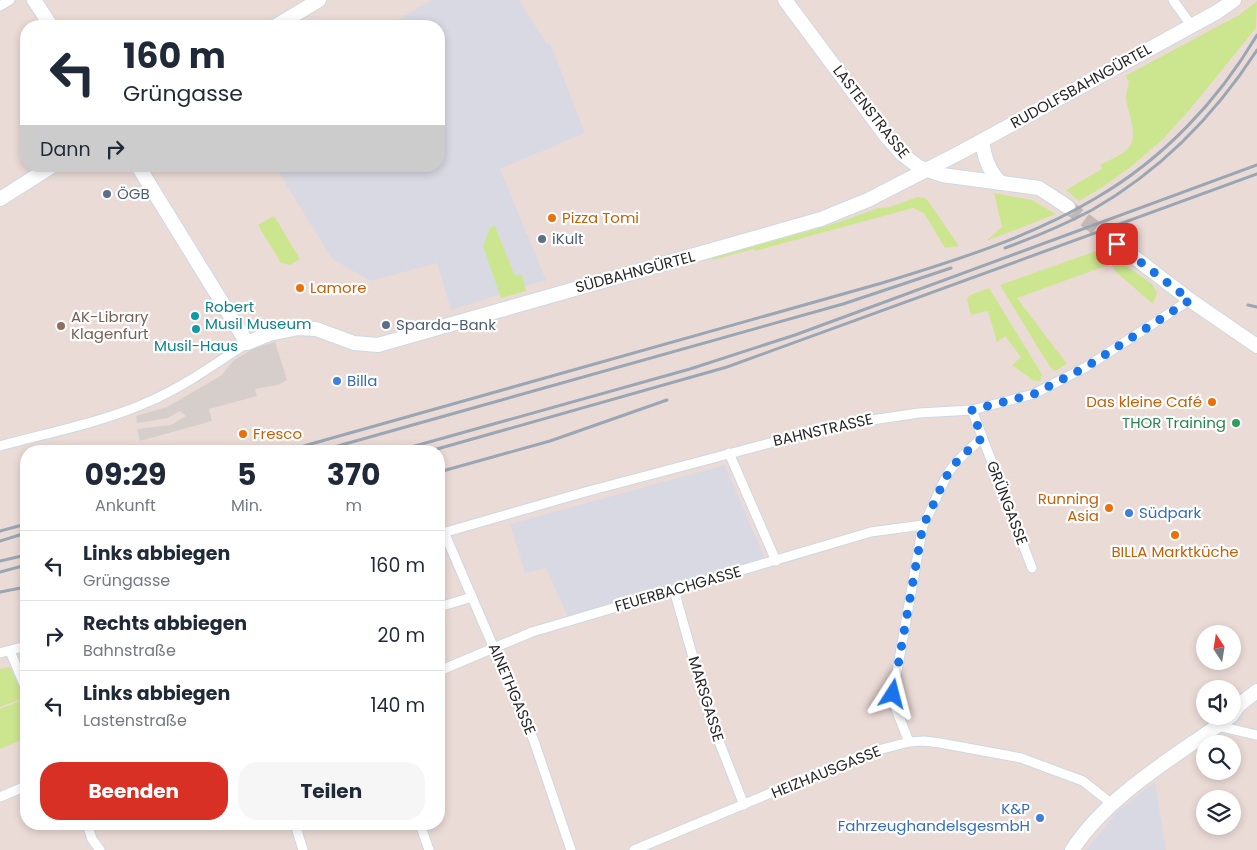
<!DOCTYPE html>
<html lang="de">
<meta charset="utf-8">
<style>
:root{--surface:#fff;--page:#f6f6f7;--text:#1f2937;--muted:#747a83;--line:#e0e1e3;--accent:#d93025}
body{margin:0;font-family:Poppins,sans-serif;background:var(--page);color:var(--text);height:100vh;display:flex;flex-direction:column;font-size:19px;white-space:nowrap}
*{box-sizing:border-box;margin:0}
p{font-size:16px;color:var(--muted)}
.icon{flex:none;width:28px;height:28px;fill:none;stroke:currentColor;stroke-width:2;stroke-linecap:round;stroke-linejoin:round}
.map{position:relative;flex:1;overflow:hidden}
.sheet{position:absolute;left:20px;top:445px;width:425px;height:385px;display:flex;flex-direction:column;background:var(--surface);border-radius:20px;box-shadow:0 2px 8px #0003}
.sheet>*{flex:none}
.guide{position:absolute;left:20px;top:20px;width:425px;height:152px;border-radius:20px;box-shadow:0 2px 8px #0003;background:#fff;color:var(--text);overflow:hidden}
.needle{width:32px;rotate:348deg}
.controls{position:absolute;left:1196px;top:625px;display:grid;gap:10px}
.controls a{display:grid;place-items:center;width:45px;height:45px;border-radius:50%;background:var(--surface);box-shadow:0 2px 8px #0003;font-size:25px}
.pin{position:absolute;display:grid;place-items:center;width:42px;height:42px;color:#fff;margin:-21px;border-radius:10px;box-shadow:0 2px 8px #0006}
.me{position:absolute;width:55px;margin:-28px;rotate:9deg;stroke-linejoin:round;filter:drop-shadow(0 0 4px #0008)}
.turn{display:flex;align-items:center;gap:18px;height:105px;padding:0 20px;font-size:22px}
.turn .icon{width:65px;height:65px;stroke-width:2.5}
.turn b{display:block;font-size:35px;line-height:42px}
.then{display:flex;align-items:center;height:48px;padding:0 20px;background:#0003;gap:10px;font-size:19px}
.eta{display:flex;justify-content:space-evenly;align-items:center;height:85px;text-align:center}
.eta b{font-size:30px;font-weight:700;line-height:35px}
.primary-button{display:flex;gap:10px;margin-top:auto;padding:10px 20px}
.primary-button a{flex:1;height:58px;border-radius:20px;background:var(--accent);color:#fff;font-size:20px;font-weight:700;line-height:58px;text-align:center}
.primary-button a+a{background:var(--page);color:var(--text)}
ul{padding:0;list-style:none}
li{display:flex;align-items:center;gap:15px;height:70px;padding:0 20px;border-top:1px solid var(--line)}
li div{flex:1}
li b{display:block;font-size:19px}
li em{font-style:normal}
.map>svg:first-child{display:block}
.industrial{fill:#d9d9e3}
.green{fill:#cbe68f}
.plaza{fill:#d6ceca}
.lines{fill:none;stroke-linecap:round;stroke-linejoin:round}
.secondary-tunnel{stroke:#c4b7b4;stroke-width:14;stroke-dasharray:14 7;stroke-linecap:butt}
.street-casing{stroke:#ccd8e2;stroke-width:11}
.secondary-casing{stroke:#ccd8e2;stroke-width:16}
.street{stroke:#fff;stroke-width:9}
.secondary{stroke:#fff;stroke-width:14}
.rail{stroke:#9aa6b3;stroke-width:3}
.route{stroke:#1a73e8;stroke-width:9;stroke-dasharray:0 16.2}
.service-dot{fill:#5c6f8a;stroke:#fff;stroke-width:2}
.food-dot{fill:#e8710a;stroke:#fff;stroke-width:2}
.culture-dot{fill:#0f9aa8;stroke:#fff;stroke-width:2}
.education-dot{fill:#8d6e63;stroke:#fff;stroke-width:2}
.shop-dot{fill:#3f7fe0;stroke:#fff;stroke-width:2}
.leisure-dot{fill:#2e9e5b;stroke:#fff;stroke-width:2}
.labels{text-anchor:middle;stroke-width:4.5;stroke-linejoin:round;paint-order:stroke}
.street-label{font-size:15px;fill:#272727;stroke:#fff}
.service-label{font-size:15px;fill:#4e5e75;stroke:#fff;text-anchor:start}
.food-label{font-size:15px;fill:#c56008;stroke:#fff;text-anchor:start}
.culture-label{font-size:15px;fill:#0d838f;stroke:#fff;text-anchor:start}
.education-label{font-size:15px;fill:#785e54;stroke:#fff;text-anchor:start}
.shop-label{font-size:15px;fill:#366cbe;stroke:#fff;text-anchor:start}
.leisure-label{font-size:15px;fill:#27864d;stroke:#fff;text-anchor:end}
</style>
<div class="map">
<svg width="1257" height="850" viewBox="0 0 1257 850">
<rect width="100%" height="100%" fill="#ebdbd7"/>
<g class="industrial">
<path d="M431 0H519L547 44 550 43 585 133 500 169 546 280 451 310 437 263 371 281 332 259 275 166H439V26H388Z"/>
<path d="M725 465 765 559 568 617 546 568 525 573 510 524Z"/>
<path d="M1155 782 1166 850H1086L1118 811Z"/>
</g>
<g class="green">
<path d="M1257 1 1256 28 1191 108 1163 139 1132 166 1101 188 1079 201 1066 190 1102 169 1100 165C1127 151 1139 150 1130 116 1129 111 1126 103 1126 97 1126 92 1128 87 1129 82L1125 76 1239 15Z"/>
<path d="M994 193 1032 200 1056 214 986 241 1002 227Z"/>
<path d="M917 197 925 198 928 201 959 246 945 248 924 213 913 208 755 251 754 249 713 260 712 258 827 226 879 208 890 207Z"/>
<path d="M274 216 300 259 290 265 281 263 258 225Z"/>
<path d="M495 226 515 276 522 274 526 291 501 298 483 246 490 228Z"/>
<path d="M1102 249 1152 284 1157 293 1153 304 1116 272 1111 264 1017 298 1067 364 1055 371 1052 369 1040 351 1000 285Z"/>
<path d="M989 288 1040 371 1042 375 1040 381H1034L1012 365 1021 357 1005 336 997 342 988 311 971 315 967 299 970 295Z"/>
<path d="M10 667 24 698 0 707V669Z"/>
<path d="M20 701 26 716V738L0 749V709Z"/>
</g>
<path class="plaza" d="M275 342 287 380 278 385 255 389 257 396 209 409 212 421 140 441 137 429 171 425 186 416 180 411 168 418 137 423 136 416 167 407 222 375 233 361 254 348Z"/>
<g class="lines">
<path class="secondary-tunnel" d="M1068 207 1117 244"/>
<g class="street-casing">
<g id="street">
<path d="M1173 0 1191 25"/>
<path d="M0 6 10 0"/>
<path d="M972 410 1032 568"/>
<path d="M0 446C47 433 104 422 148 402 183 387 215 364 247 343"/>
<path d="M729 453 776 561"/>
<path d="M444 532 534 741 571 850"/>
<path d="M439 534 585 492 838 425 919 413 972 410 1034 394 1086 367 1190 300"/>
<path d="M674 590 711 721 744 805"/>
<path d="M439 607 472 597"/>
<path d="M10 651 26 689"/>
<path d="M0 653 26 646"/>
<path d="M439 671 532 632 871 532 923 525"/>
<path d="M1218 726 1257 735"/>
<path d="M909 742 924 741 940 743 1021 758 1083 781 1112 804"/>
<path d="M0 797 26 786"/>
<path d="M87 824 92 839 100 850"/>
<path d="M295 824 303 850"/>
<path d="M420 824 429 850"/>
<path d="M634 850 867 753 909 742 896 709 893 694 923 525C933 508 939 489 949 472 957 459 970 449 982 438"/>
</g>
</g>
<g class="secondary-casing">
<g id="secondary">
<path d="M34 0 51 26"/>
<path d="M785 0 886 136 903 155 919 167 942 175 1039 188 1068 207"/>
<path d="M276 26 319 0"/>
<path d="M982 141C985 159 988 170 1001 183"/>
<path d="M138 166 247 343 269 334 299 328 316 329 354 343 378 345 821 219 868 200 963 151 1217 12 1234 0"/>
<path d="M0 199 52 166"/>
<path d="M1117 244 1190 300 1257 346"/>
<path d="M1232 715 1239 705 1257 691"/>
<path d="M1072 850C1109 793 1177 756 1231 716"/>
</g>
</g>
<use href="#street" class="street"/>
<use href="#secondary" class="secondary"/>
<g class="rail">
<path d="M1005 248C1035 237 1064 225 1092 210 1160 171 1215 115 1257 50"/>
<path d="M1248 305 1257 307"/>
<path d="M286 451 882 283C954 261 1031 237 1096 198 1163 159 1218 101 1257 35"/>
<path d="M320 451 843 304 951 268"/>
<path d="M397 451 690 369 795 335 1257 165"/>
<path d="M430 451 727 367 1257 174"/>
<path d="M439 472 550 441 667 400"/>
<path d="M0 531 26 524"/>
<path d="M0 541 26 533"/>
<path d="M0 561 26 555"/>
<path d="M0 572 26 565"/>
<path d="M0 592 26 587"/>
</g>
</g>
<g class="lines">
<path class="route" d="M893 694 923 525C933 508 939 489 949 472 957 459 970 449 982 438L972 410 1034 394 1086 367 1190 300 1117 244"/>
</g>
<g class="service-dot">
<circle cx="107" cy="194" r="5"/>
<circle cx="542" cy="239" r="5"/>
<circle cx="386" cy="325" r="5"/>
</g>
<g class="food-dot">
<circle cx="552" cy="218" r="5"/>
<circle cx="300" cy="288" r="5"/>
<circle cx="1212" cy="402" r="5"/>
<circle cx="243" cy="434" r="5"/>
<circle cx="1109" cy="508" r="5"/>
<circle cx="1175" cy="535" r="5"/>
</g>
<g class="culture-dot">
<circle cx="195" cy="316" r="5"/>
<circle cx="196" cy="329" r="5"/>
</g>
<circle class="education-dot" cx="61" cy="326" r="5"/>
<g class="shop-dot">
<circle cx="337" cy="381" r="5"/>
<circle cx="1129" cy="513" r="5"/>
<circle cx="1040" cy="818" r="5"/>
</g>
<circle class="leisure-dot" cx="1236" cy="423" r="5"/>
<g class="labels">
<g class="street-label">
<text transform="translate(1081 86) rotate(-29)" y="5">RUDOLFSBAHNGÜRTEL</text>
<text transform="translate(871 112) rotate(52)" y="5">LASTENSTRASSE</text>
<text transform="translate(635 272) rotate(-15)" y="5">SÜDBAHNGÜRTEL</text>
<text transform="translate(823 430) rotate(-13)" y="5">BAHNSTRASSE</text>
<text transform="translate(1007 503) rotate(69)" y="5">GRÜNGASSE</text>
<text transform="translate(678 589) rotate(-16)" y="5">FEUERBACHGASSE</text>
<text transform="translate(512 689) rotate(67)" y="5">AINETHGASSE</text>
<text transform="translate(706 699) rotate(73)" y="5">MARSGASSE</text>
<text transform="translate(826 772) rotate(-22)" y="5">HEIZHAUSGASSE</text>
</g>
<g class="service-label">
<text x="117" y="199">ÖGB</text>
<text x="552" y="244">iKult</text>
<text x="396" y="330">Sparda-Bank</text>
</g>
<g class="food-label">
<text x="562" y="223">Pizza Tomi</text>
<text x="310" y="293">Lamore</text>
<text x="1202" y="407" text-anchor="end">Das kleine Café</text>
<text x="253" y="439">Fresco</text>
<text x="1099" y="504" text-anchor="end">Running<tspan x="1099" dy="17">Asia</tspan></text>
<text x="1175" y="557" text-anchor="middle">BILLA Marktküche</text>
</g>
<g class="culture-label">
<text x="205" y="312">Robert<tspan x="205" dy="17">Musil Museum</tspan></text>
<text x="196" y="351" text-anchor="middle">Musil-Haus</text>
</g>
<g class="education-label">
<text x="71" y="322">AK-Library<tspan x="71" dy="17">Klagenfurt</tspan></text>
</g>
<g class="shop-label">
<text x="347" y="386">Billa</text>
<text x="1139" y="518">Südpark</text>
<text x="1030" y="814" text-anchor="end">K&amp;P<tspan x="1030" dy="17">FahrzeughandelsgesmbH</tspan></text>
</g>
<g class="leisure-label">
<text x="1226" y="428">THOR Training</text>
</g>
</g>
</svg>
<div class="controls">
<a><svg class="needle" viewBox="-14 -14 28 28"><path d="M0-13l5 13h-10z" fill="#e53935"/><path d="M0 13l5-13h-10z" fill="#747a83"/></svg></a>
<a><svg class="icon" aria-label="sound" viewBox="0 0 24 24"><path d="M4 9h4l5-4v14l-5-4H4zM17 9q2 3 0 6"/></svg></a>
<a><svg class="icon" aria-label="search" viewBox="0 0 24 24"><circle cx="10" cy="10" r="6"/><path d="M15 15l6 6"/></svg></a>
<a><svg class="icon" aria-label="layers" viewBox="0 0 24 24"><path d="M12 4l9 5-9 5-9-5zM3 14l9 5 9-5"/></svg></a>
</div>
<div class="pin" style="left:1117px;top:244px;background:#d93025"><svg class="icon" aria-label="arrive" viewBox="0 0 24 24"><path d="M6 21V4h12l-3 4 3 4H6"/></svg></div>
<svg class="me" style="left:893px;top:694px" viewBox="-20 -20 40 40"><path d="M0-17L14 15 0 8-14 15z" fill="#1a73e8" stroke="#fff" stroke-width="4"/></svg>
<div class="guide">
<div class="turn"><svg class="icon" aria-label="left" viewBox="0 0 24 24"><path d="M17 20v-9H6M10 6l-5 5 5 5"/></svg><div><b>160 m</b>Grüngasse</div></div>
<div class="then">Dann<svg class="icon" aria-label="right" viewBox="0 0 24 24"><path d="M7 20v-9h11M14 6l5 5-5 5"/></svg></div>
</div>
<section class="sheet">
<div class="eta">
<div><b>09:29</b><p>Ankunft</p></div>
<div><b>5</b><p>Min.</p></div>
<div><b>370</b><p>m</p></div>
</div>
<ul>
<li><svg class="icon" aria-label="left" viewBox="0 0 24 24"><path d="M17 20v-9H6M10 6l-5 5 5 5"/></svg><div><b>Links abbiegen</b><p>Grüngasse</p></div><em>160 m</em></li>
<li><svg class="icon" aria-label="right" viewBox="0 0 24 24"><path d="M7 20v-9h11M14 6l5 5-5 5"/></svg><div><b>Rechts abbiegen</b><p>Bahnstraße</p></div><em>20 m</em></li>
<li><svg class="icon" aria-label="left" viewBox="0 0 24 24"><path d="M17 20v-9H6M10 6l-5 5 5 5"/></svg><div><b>Links abbiegen</b><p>Lastenstraße</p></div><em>140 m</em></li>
</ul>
<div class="primary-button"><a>Beenden</a><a>Teilen</a></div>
</section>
</div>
